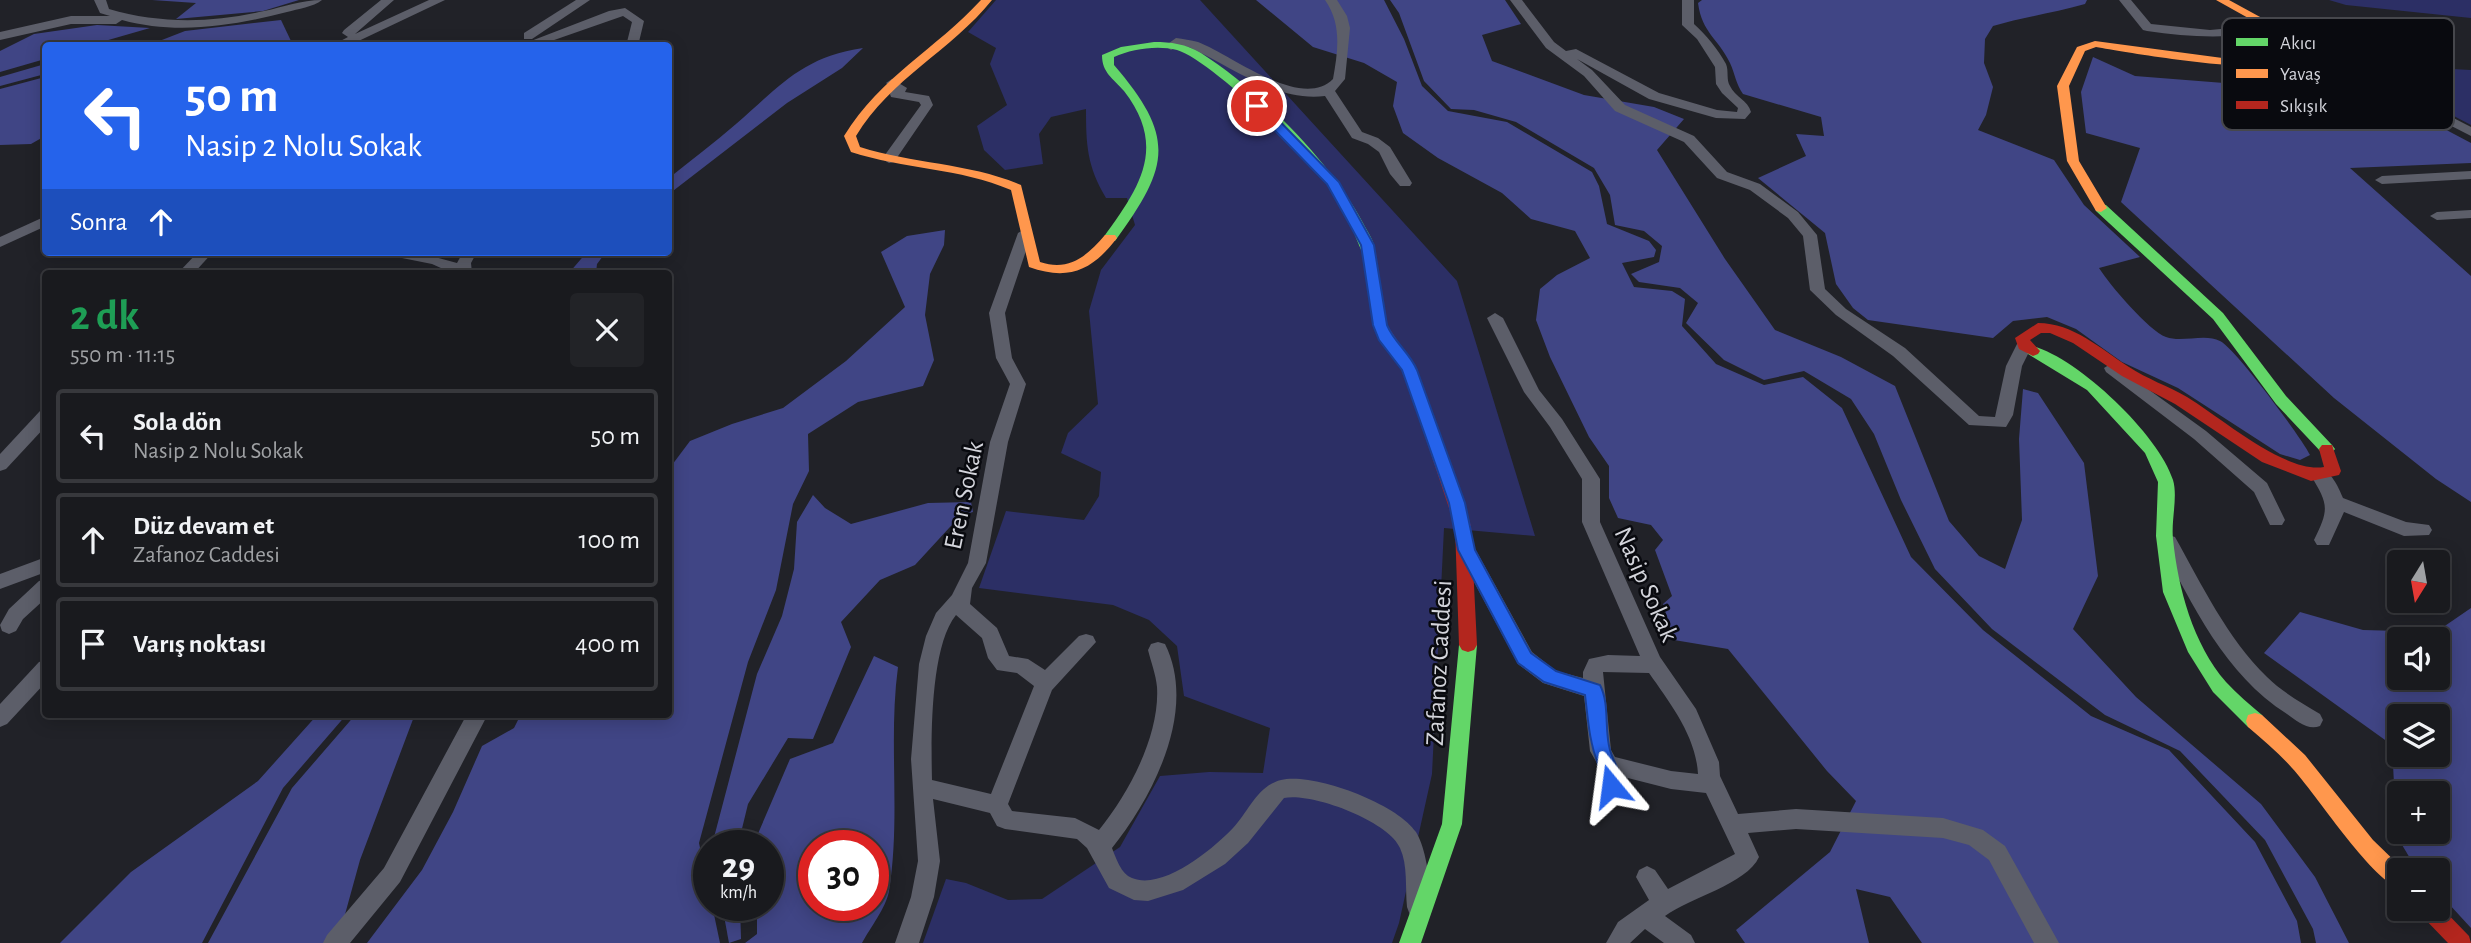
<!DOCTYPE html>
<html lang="tr">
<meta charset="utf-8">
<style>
:root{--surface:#191a1e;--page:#222327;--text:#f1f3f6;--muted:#9fa1a4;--line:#37383c}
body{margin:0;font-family:"Alegreya Sans",sans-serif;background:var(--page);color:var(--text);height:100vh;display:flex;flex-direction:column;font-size:26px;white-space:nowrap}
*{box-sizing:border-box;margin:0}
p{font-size:23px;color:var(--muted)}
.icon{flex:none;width:38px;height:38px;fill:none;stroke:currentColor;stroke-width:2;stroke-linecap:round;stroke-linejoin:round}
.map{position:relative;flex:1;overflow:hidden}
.sheet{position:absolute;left:42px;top:270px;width:630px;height:448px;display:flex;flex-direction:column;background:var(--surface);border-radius:7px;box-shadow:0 4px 18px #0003,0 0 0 2px var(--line)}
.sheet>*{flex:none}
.banner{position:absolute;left:42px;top:42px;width:630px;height:214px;border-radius:7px;box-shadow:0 4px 18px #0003,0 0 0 2px var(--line);background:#2563eb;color:#fff;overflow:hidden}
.needle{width:46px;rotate:191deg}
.fabs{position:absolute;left:2387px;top:550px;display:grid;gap:14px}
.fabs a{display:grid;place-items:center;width:63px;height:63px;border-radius:7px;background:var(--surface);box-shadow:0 4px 18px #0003,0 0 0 2px var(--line);font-size:35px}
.speed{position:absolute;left:693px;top:830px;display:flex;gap:14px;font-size:35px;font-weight:700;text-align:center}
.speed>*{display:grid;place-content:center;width:91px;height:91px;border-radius:50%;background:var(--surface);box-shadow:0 4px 18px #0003,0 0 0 2px var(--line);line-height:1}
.speed small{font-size:18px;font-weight:400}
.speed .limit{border:10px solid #d22;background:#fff;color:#111}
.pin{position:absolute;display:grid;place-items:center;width:60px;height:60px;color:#fff;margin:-30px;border:4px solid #fff;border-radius:50%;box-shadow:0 2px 7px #0007}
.me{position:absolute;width:77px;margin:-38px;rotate:344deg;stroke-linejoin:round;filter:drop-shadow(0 0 5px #0008)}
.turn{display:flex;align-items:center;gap:24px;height:147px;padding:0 28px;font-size:32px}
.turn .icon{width:91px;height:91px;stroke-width:2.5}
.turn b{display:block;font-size:49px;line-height:60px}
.then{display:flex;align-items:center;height:66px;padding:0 28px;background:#0003;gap:14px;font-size:26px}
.round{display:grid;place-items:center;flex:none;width:74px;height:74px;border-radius:7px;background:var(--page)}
.headline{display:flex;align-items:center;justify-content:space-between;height:119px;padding:0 28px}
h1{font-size:42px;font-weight:700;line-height:52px;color:#1e9e55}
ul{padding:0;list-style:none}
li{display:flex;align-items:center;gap:21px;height:94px;margin:0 14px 10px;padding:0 14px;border:4px solid var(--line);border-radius:7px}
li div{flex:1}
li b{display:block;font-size:26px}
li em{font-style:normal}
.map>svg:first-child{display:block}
.green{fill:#2c2f65}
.forest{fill:#404585;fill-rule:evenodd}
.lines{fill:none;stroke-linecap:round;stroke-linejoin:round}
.street{fill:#5c5e69;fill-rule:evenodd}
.fast{fill:#63d668;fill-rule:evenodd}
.slow{fill:#ff974d;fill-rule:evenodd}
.jam{fill:#b3261e;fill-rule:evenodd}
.route{fill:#2563eb;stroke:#184099;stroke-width:2}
.labels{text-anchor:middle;stroke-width:5;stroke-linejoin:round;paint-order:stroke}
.street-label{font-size:26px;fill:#d3d4db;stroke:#090a0f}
.key{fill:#090a0f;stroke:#46474c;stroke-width:2}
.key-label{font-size:19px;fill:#d3d4db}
</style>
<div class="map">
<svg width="2471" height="943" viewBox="0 0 2471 943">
<rect width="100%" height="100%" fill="#212228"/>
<g class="green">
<path d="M996 0H1200L1457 281 1535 536 1444 528 1432 774 1399 923 1392 943H923L946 879 966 883 1008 900 1042 899 1120 847 1160 776 1209 772 1263 773 1270 728 1184 696 1177 646 1149 620 1113 605 979 588 1006 511 1084 520 1099 496 1101 472 1061 453 1068 433 1098 404 1089 311 1101 270 1135 225 1127 198H1106C1087 166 1086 145 1086 109L1051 117 1039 134 1043 164 1005 170 984 150 977 126 1007 105 990 64 996 48 968 32Z"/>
<path d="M2329 0H2471V18L2346 5Z"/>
<path d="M2355 64 2471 70V125Z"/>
</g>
<g class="forest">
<path d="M152 0H299L263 11 176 19 196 3Z"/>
<path d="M1256 0H1384L1404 39 1422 86 1448 111 1507 122 1592 172 1599 186 1607 224 1649 241 1656 250 1654 257 1622 263 1634 287 1672 291 1685 299 1682 326 1716 364 1764 385 1803 377 1842 408 1911 557 1983 630 2091 716 2169 750 2255 842 2297 921 2301 943H1922L1890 897 1856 889 1869 943H1745L1736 930 1830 852 1856 801 1827 771 1728 649 1674 640 1663 604 1672 596 1655 550 1663 540 1651 525 1618 518 1609 498V466L1589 437 1550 357 1536 320 1540 289 1557 275 1590 258 1575 231 1531 219 1502 193 1438 158 1403 133 1393 106 1397 82 1364 63 1313 47Z"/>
<path d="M1390 0H1505L1521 24 1482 35 1492 61 1584 95 1654 107 1684 119 1657 150 1725 259 1775 330 1841 357 1895 386 1949 521 1979 556 2005 569 2022 520 2019 439 2023 389 2038 393 2084 463 2098 576 2073 629 2136 697 2261 804 2315 877 2349 943H2316L2313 929 2265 840 2180 751 2105 715 1992 629 1935 569 1901 500 1874 434 1851 399 1804 371 1764 380 1724 360 1686 323 1698 303 1680 288 1639 282 1631 274 1659 262 1662 246 1644 231 1615 225 1610 195 1594 168 1516 122 1474 110 1451 109 1424 81 1399 13Z"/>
<path d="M1702 0H2087L2085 4C2054 13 2023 17 1993 26L1985 39 1984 63 1993 87 1986 115 1978 130 2054 160 2084 205 2140 257 2099 268C2109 284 2149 331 2166 337 2182 343 2205 333 2220 341 2235 348 2301 437 2310 455L2300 460 2280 454 2178 388 2122 362 2076 329 2047 317 2013 321 1993 338 1868 320 1853 308 1836 284 1825 233 1758 178 1806 156 1796 134 1824 136 1821 117 1743 94C1736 84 1735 74 1730 63 1718 38 1702 33 1698 3Z"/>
<path d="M281 20 291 41 279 45H149L185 31Z"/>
<path d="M97 25 150 28 91 45 46 46 45 59 0 72V51L34 34Z"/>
<path d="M863 48 842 68 787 103 669 194V178C691 160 714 143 736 124 780 86 802 57 863 48Z"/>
<path d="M2093 57 2135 76 2224 83 2352 80 2471 143V163L2350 168 2471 276V502L2436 479 2334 398 2121 202 2140 148 2086 133 2081 92Z"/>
<path d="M45 64V74L0 86V77Z"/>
<path d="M45 77V136L31 144 0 145V89Z"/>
<path d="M945 230 944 245 930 274 925 315 934 360 923 386 858 402 808 434 809 471 793 504 776 590 748 662 699 843 709 890V905H712L720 943H367L422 870 453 812 482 746 514 728 521 714H668L669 469 690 441 732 424 783 408 846 361 905 307 881 252 907 236Z"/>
<path d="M587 252H606L597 264 596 273H569Z"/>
<path d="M813 495 825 508 851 524 928 503 971 502 973 512 961 515 915 565 880 580 841 622 851 647 813 739 788 738 748 804 738 845H712L757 674 782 616 794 569 797 522Z"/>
<path d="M2471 608V928L2438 892V870H2417L2386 818 2394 784 2392 745 2264 653 2300 612 2363 630 2436 632ZM2399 639H2438V677H2399ZM2399 716H2438V754H2399ZM2399 793H2438V831H2399Z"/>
<path d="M874 656 898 667C888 741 901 817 889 891 886 908 870 928 862 943H745L757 934V905H768V845H757V836L790 759 833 743ZM814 845H873V905H814Z"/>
<path d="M318 714H347L283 788 202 943H60L131 872 258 781Z"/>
<path d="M356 714H415L360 860 344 918 327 943H208L292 788Z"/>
<path d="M722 905H740L741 939 729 943Z"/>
</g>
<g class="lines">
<g class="street">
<path d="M94 0H106L109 9C160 24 212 23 264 11 284 7 301 0 322 0 313 7 298 9 287 12 234 26 176 35 122 20L116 24H71L0 40V32L71 16H110L100 13Z"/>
<path d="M381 0H394L355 34 429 0H445L348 46H331L348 37 342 33 344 30Z"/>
<path d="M576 0H590L532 39H524V33Z"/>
<path d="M1325 0H1337L1347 16 1350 28 1345 79 1335 91 1362 132 1378 138 1390 147 1412 183 1410 186H1400L1390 174 1379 152 1368 144 1352 138 1325 96C1276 102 1232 67 1189 47L1179 46 1171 50 1165 46 1176 38C1183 39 1191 40 1198 42 1232 55 1301 111 1333 79 1338 51 1342 24 1325 0Z"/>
<path d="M1510 0H1522L1554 42 1566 51 1576 49 1659 93 1717 110 1737 112 1738 108 1722 93 1716 84 1715 67 1697 39 1682 25V0H1694V24C1706 35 1718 49 1726 64 1729 71 1726 80 1730 86 1735 97 1748 100 1751 112L1745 119 1716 118 1649 99 1577 59 1592 70 1625 105 1694 136 1727 172 1760 184 1798 212 1817 235 1825 289 1846 309 1905 348 1979 416 1995 417 2006 366 2018 342H2030L2032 346 2022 366 2013 415 2006 427 1969 425 1893 356 1836 315 1810 290 1803 236 1788 218 1750 190 1717 178 1684 142 1615 111 1584 76 1546 48Z"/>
<path d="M2119 0H2131L2151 24 2210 30 2274 24 2280 28 2274 32C2231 38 2190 38 2147 31L2143 30Z"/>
<path d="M625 8 644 21 638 46H626L632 22 623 16 537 46H518L609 11Z"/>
<path d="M2313 46 2471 127V136L2309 53 2307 50Z"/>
<path d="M892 79 907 88 905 92 929 96 933 105 894 162 889 163 882 159 921 105 919 102 891 97 890 94 893 89 886 83Z"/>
<path d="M2471 171V179L2382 184 2375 180 2382 176Z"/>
<path d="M2471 210V218L2437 220 2430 216 2437 212Z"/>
<path d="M46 216V226L0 247V237Z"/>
<path d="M1025 229 1032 233 1005 313 1012 358 1026 384 1008 442 986 563 972 588 970 604 997 628 1009 656 1028 659 1045 670 1079 636 1086 634 1093 636 1096 642 1052 690 1008 804 1012 811 1075 818 1099 830C1129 793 1160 735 1157 687 1156 675 1151 662 1148 650L1151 644 1158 642 1165 644C1198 710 1153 797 1112 848 1116 858 1121 874 1132 878 1163 891 1214 848 1233 828 1249 811 1257 786 1281 780 1313 772 1398 804 1416 832 1427 849 1434 897 1426 915L1418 918 1410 915 1407 907C1405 888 1408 865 1400 848 1389 821 1311 792 1284 798L1248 843 1225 864 1183 890 1148 901 1134 900 1109 888 1087 848 1077 839 1005 829 997 826 990 813 933 799 940 861 934 897 919 943H895L911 897 918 861 911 759 919 664 926 636 936 613 952 595 968 563 990 442 1010 384 996 358 989 313 1018 233ZM956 615 982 638 988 658 997 670 1017 673 1034 686 991 794 932 780C931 739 930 647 956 615Z"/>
<path d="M198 252H213L194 273H178Z"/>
<path d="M385 252 420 253 457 263 463 252H477L471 263 472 273H452L432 264 387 255Z"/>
<path d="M1495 313 1503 318 1539 390 1562 419 1600 479V522L1660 657 1696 709 1719 762 1720 776 1738 814 1796 809 1943 818 1983 830 2005 846 2059 943H2034L1989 860 1969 845 1943 838 1796 829 1748 833 1759 857C1747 884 1689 898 1665 916L1691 935 1695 943H1664L1645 929 1630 943H1606L1618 922 1649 900 1636 877 1639 870 1647 866 1655 870 1668 889 1735 854 1706 793 1671 789 1620 776 1622 786 1619 793 1611 795 1603 793 1598 765 1590 751 1584 696 1543 683 1518 664 1457 550 1459 545H1473L1532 652 1556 671 1583 678V672L1589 659 1608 655 1640 656 1582 522V479L1550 427 1524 392 1487 318ZM1603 672 1649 673C1670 703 1696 736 1698 774L1671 771 1615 757 1611 750Z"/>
<path d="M2112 363 2206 431 2267 483 2285 520 2282 525H2270L2254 492 2194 439 2106 372 2104 368Z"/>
<path d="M46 409V426L6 469 0 471V454L40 411Z"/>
<path d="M2319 468C2331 471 2338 486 2343 498L2406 522 2429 525 2432 530 2429 535 2404 536 2344 512 2329 545H2317L2314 540C2330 508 2328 504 2310 474L2313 470Z"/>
<path d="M2168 535 2175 537C2202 585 2227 638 2267 677 2282 692 2302 703 2320 714L2323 720 2320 726C2308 731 2297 721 2287 714 2224 674 2193 605 2159 542L2161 537Z"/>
<path d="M46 557V572L0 589V574Z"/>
<path d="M46 579V598L23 619 16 631 9 634 2 631 0 625 9 609 39 581Z"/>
<path d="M46 660V682L7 724 0 727V704L39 662Z"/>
<path d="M467 714H488L400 882 350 943H323L327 935 384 868Z"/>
</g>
<g class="fast">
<path d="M1154 42C1171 42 1186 44 1201 53 1259 90 1331 162 1363 223 1368 233 1378 245 1374 257H1364C1354 233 1344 207 1329 185 1306 154 1211 60 1177 50 1157 45 1132 49 1114 57V65C1177 138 1169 167 1115 241H1105L1103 238C1139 188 1168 148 1124 91 1113 78 1102 73 1102 55L1121 47Z"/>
<path d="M2101 204 2106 205 2223 313 2286 396 2332 445 2335 449 2332 453H2322L2276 404 2213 319 2096 211 2095 208Z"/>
<path d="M2033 346C2079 359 2159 435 2173 480 2178 497 2171 520 2173 539 2178 588 2193 644 2226 682 2237 694 2250 705 2262 715L2264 721 2262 727 2255 729 2248 727 2213 692 2188 652 2163 592 2156 536 2158 482 2145 453 2087 390 2028 354 2026 351Z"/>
<path d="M1468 638 1474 640 1477 645 1462 824 1421 943H1399L1442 824 1459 645 1462 640Z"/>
</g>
<g class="slow">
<path d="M981 0H992C951 51 890 79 856 136L860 147C913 164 970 163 1021 185L1040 262C1069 272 1087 256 1105 235H1115L1117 238C1092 271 1068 281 1029 267L1011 190C960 168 903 169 851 152L844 136C881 76 935 50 981 0Z"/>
<path d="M2216 0H2229L2317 48 2318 59C2288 80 2136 54 2096 47L2085 51 2069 86 2079 161 2107 208 2101 212 2096 211 2067 161 2057 86 2077 47 2095 41 2230 59 2307 56V51Z"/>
<path d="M2255 713 2262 715 2305 755 2373 840 2404 870H2399V888C2370 878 2316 794 2292 768 2279 753 2263 740 2248 727L2246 721 2248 715Z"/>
</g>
<g class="jam">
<path d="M1369 250 1376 254 1387 325 1417 370 1471 526 1477 645 1474 650 1468 652 1462 650 1459 645 1455 526 1403 370 1373 325 1362 254Z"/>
<path d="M2038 323C2073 323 2101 349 2129 367 2147 379 2168 386 2187 397 2220 417 2286 474 2324 467L2319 449 2322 445H2332L2341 471 2339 475 2311 481 2262 462 2175 404 2122 376 2073 343 2050 333H2041L2030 340 2040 351 2038 354 2033 356 2019 349 2015 338Z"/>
<path d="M2438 904 2469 936 2471 943H2448L2421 915 2418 908H2438Z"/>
</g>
</g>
<path class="route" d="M1253 103H1262L1339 182 1374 245 1387 325C1394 342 1410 353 1417 370L1465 503 1475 550 1531 653 1556 671 1600 685C1610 704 1604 729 1610 750 1614 764 1625 777 1618 792L1611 794 1604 792C1600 783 1601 773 1598 764 1589 741 1588 719 1585 695L1544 682 1518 663 1458 550 1449 503 1402 370 1379 340 1373 325 1361 245 1327 184 1253 108Z"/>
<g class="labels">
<g class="street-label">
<text transform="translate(963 495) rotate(-78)" y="9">Eren Sokak</text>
<text transform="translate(1647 584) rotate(66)" y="9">Nasip Sokak</text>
<text transform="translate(1438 663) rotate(-87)" y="9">Zafanoz Caddesi</text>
</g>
</g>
<rect x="2222" y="18" width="232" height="112" rx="10" class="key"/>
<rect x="2236" y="38" width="32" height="8" fill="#63d668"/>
<rect x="2236" y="69" width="32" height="9" fill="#ff974d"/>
<rect x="2236" y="101" width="32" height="8" fill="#b3261e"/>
<g class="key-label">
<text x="2280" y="49">Akıcı</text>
<text x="2280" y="80">Yavaş</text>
<text x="2280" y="112">Sıkışık</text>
</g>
</svg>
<div class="fabs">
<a><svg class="needle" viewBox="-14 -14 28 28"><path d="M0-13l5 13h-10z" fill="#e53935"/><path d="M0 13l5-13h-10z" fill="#9fa1a4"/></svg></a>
<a><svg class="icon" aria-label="sound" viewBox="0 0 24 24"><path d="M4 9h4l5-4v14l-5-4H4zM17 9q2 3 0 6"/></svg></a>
<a><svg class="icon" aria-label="layers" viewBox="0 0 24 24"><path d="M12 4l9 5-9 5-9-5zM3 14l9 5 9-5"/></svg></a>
<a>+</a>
<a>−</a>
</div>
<div class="speed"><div>29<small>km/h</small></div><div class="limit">30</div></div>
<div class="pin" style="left:1257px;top:106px;background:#d93025"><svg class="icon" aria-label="arrive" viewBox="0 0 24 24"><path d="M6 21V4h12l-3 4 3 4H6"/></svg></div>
<svg class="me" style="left:1611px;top:786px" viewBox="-20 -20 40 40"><path d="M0-17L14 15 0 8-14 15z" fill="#2563eb" stroke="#fff" stroke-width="4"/></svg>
<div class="banner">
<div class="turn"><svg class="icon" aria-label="left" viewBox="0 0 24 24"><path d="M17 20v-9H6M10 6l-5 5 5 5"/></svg><div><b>50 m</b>Nasip 2 Nolu Sokak</div></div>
<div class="then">Sonra<svg class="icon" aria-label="ahead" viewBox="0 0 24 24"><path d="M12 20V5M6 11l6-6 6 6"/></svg></div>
</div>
<section class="sheet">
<div class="headline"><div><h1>2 dk</h1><p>550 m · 11:15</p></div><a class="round"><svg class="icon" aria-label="close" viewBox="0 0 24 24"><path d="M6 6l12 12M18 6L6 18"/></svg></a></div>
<ul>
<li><svg class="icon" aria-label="left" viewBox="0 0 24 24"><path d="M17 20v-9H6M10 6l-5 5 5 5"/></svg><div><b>Sola dön</b><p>Nasip 2 Nolu Sokak</p></div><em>50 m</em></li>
<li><svg class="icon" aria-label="ahead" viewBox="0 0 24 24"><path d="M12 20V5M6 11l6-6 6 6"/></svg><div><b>Düz devam et</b><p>Zafanoz Caddesi</p></div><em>100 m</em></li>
<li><svg class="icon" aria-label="arrive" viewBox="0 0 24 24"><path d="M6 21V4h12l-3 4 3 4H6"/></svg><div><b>Varış noktası</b></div><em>400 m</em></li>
</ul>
</section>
</div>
